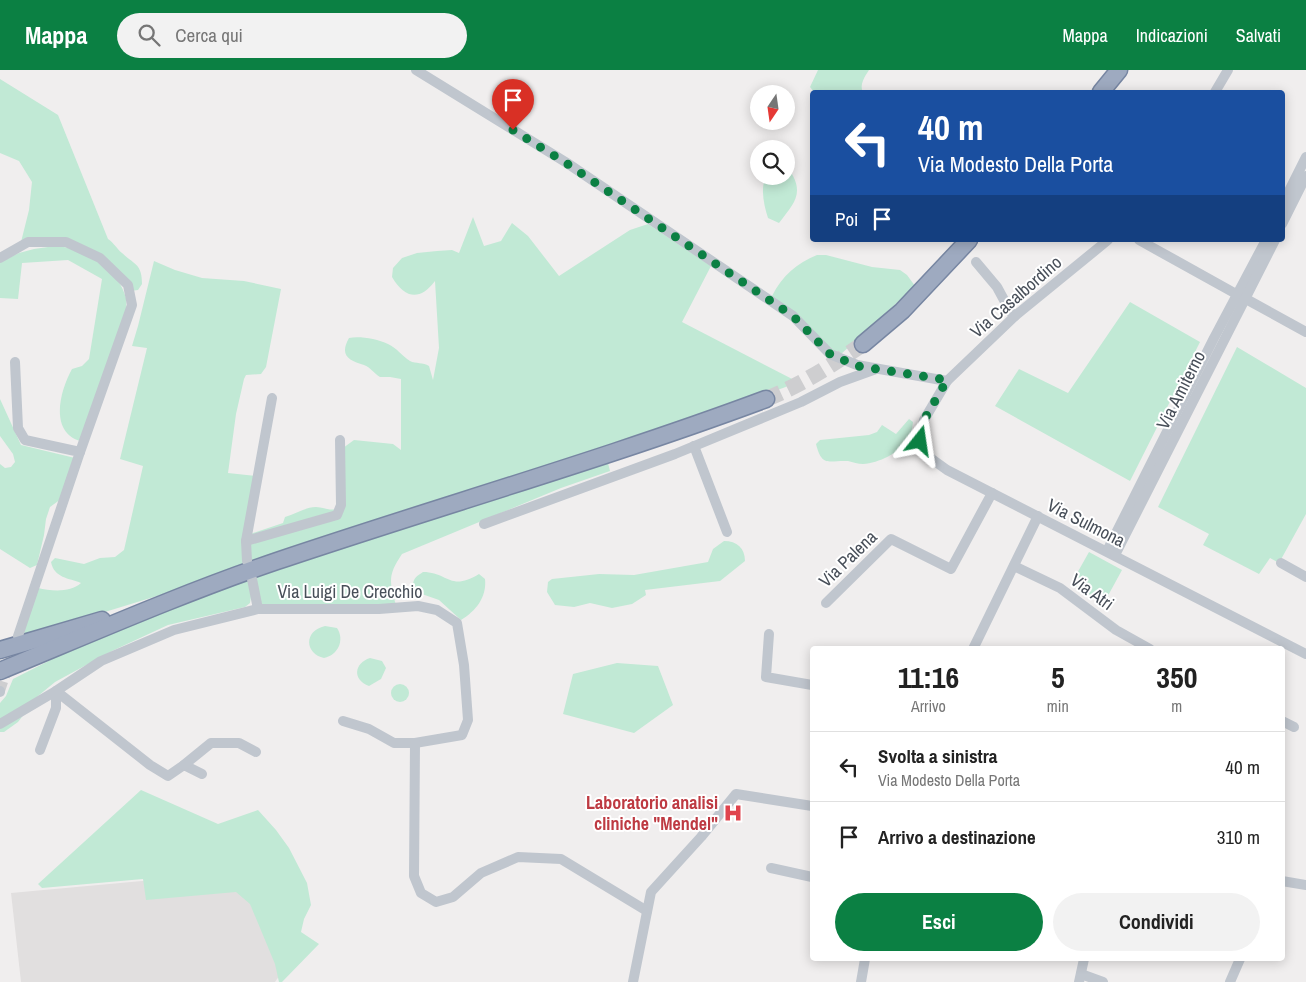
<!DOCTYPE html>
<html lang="it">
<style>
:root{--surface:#fff;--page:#f2f2f2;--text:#222;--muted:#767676;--line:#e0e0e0;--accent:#0b8043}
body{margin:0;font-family:"Archivo Narrow",sans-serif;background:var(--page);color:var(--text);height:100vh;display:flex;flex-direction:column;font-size:19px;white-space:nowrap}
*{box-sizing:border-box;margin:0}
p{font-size:16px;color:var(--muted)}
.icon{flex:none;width:28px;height:28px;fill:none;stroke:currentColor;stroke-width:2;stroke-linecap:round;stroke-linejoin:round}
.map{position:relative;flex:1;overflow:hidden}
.panel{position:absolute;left:810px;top:576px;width:475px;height:315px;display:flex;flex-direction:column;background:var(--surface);border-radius:5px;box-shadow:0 2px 12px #0003}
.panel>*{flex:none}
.guide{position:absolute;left:810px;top:20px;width:475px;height:152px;border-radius:5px;box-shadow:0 2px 12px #0003;background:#1a4fa0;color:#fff;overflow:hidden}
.needle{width:32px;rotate:193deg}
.fabs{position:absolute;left:750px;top:15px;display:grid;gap:10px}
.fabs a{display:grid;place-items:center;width:45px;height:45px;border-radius:50%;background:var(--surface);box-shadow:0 2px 12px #0003;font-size:25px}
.pin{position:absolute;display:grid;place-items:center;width:42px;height:42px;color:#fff;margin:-51px -21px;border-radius:50% 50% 50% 0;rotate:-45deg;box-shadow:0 0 5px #0007}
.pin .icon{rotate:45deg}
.me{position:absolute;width:55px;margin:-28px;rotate:15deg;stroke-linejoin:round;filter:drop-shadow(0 0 4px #0008)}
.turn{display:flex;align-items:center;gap:18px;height:105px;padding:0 25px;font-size:22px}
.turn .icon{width:65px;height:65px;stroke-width:2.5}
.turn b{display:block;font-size:35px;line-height:42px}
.then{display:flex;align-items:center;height:48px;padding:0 25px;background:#0003;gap:10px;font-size:19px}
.eta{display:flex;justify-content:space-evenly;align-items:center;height:85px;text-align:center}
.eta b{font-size:30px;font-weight:700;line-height:35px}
.cta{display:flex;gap:10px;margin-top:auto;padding:10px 25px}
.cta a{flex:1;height:58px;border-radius:30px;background:var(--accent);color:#fff;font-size:20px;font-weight:700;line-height:58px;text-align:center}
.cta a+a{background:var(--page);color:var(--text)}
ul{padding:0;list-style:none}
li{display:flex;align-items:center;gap:15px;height:70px;padding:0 25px;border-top:1px solid var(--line)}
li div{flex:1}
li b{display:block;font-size:19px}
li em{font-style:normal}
header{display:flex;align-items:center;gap:30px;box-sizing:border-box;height:70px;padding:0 25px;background:var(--accent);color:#fff}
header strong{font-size:24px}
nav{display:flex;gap:28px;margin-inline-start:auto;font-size:18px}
.search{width:350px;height:45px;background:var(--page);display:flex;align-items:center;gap:12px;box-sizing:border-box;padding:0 18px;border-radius:28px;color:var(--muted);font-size:19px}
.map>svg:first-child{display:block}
.education{fill:#e1dfdf}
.green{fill:#c1e9d5}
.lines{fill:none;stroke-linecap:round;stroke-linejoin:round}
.minor-tunnel{stroke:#ceced0;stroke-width:10;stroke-dasharray:10 5;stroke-linecap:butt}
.trunk-tunnel{stroke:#ceced0;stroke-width:16;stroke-dasharray:16 8;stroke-linecap:butt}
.trunk-casing{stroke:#7786a2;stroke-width:19}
.minor{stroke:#c0c6ce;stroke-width:10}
.trunk{stroke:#9eaac0;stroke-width:16}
.route{stroke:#0b8043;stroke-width:9;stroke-dasharray:0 16.2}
.labels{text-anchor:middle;stroke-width:4;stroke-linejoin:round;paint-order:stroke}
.street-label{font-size:18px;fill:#484f59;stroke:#fff}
.health-label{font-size:18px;font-weight:bold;fill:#be3a42;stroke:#fff;text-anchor:end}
</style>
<header>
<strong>Mappa</strong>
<div class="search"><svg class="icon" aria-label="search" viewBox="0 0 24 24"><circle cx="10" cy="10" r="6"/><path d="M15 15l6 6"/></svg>Cerca qui</div>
<nav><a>Mappa</a><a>Indicazioni</a><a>Salvati</a></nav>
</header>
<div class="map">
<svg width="1306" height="912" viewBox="0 0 1306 912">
<rect width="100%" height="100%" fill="#f0eeee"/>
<path class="education" d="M142 811 253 816 282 902 275 912H21L11 823Z"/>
<g class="green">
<path d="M818 0H869C865 6 859 15 863 22H849L846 21 843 22H814L810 17Z"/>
<path d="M0 9 58 45 108 169C114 173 117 179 122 183 135 195 142 194 142 214L138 220 130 221 129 213 65 170 21 172 29 140 32 112 19 91 0 83Z"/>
<path d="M786 98H788C806 123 794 133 779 153L768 148C764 135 760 119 766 106H786Z"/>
<path d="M473 147 484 176 501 171 512 153 528 166 559 206 630 160 648 154 711 196 682 252 798 312 783 318 574 388 559 391 250 493V464L283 453 285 447C295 444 306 437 316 437 323 437 329 441 336 439L343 378 354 370 393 374 401 380V309L390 307H380C375 304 370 297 364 295 349 290 339 286 349 268 360 266 377 269 388 274 397 278 402 286 410 291 416 294 423 292 429 296L433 310 439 278 435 211C420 231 405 229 392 207L393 198 402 188 417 183 437 181 452 180 459 183Z"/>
<path d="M55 176C84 177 118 198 126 228 127 232 126 238 126 243L80 371C49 361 60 321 72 299L82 296 89 289 102 209 68 190 22 193 18 229 0 228V192L19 183 34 179Z"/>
<path d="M817 185H826L872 197 900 200 907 205 915 216 840 285 835 283 772 226C782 206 797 193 817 185Z"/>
<path d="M154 191 175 200 202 208 244 211 281 219 266 297 261 304 246 305 244 309 236 344 228 403 256 406 246 495 157 526 20 568 38 518C51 521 70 523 81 513 69 508 54 508 51 492L55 488 84 494 100 488 115 487 124 480 143 396 120 389 147 278 132 276 138 256Z"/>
<path d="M1130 232 1200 272 1130 411 995 336 1019 299 1068 323Z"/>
<path d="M1237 277 1306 318V444L1279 493 1270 488 1259 504 1203 475 1209 464 1158 437Z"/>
<path d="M0 329 21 375 75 388 61 429 50 437 46 449 44 465 37 495 30 498 0 479V394L5 398 11 397 15 392 13 384 0 366Z"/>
<path d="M909 349 913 352C912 358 912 365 908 370 899 383 879 393 863 394 858 394 853 392 848 391 829 390 822 398 816 374L820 370 869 365 877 362 882 355 896 364Z"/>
<path d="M604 392 608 393 610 401 561 418 402 484C388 505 389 511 396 535L262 536 255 506Z"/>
<path d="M724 471C737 471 745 478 745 491L720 511 645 520 646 525 632 534 612 538 590 533 574 537 555 535 547 522 548 512 552 509 599 504 634 505 708 492 713 479Z"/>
<path d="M1089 482 1122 500 1104 533 1071 514Z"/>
<path d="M423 502C448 502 450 522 479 504L485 509C487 527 476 541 461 550L439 530 419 523 413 516C413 508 417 506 423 502Z"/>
<path d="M249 507 251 526 250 533 245 537 168 555 112 581 55 612 38 626 18 652 4 662H0V633L6 626 13 609 104 563Z"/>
<path d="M325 556 337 558C345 570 338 585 324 588 305 584 303 561 325 556Z"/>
<path d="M370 588 382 591 386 598 381 609 369 616C352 610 354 593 370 588Z"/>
<path d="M617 593 658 596 673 635 634 663 563 644 573 604Z"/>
<circle cx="400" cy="623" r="9"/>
<path d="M141 720 218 754 258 740 276 760 289 778 307 813 311 835 304 849 301 862 319 874 282 912H279L275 894 250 834 236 822 146 830 143 809 42 818 38 814Z"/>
</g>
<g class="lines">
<path class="minor-tunnel" d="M0 621 16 573"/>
<path class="trunk-tunnel" d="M766 329C801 315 832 295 863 274"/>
<g class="trunk-casing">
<g id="trunk">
<path d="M1101 22 1119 0"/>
<path d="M863 274 902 241 969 170"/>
<path d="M0 580 102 550"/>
<path d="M0 601C92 563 183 523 277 491 440 436 605 389 766 329"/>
</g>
</g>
<g class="minor">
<path d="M416 0 567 93 793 246 830 284 857 295 947 311"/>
<path d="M1215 22 1228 0"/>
<path d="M1282 135 1306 87"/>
<path d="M1282 154 1306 106"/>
<path d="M1108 170 1015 246 947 311 924 350 920 371 929 387 947 400 1306 584"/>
<path d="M1139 170 1238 225"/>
<path d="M0 188 28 172H66L100 188 128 215 132 235 80 382"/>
<path d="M976 192 997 217 1010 241 1015 246"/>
<path d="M1246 229 1306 262"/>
<path d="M15 292 18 358 25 370 80 382 18 566"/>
<path d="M694 376 727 462"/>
<path d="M484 454 675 384 801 332 840 312 876 299"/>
<path d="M246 471 337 445 341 435 340 370"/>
<path d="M1107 481 1214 268 1266 170"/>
<path d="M1115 485 1275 170"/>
<path d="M247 491 246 471 272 328"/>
<path d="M1281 493 1306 507"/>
<path d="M1014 496 1060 518 1116 560 1150 579"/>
<path d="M826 533 891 469 951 499 992 423"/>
<path d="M258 539H379L418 536 437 540 457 553 464 595 468 650 462 665 415 673H394L369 659 343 651"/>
<path d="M769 564 766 607 812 615"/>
<path d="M973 579 1038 446"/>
<path d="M0 622V621"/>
<path d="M1282 651 1294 657"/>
<path d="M0 654 56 621 150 695 168 706 184 695 202 704"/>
<path d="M415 673 414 806 421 823 436 832 453 827 481 803 518 787 561 789 647 841"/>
<path d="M40 680 56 638V621L101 591 174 560 258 539 252 509"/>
<path d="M184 695 211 673H239L256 682"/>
<path d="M771 798 812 807"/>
<path d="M1282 811 1306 815"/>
<path d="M1081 904 1103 912"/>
<path d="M633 912 651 822 701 767 736 724 812 736"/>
<path d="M861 912 865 889"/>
<path d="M1079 912 1084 889"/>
<path d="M1230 912 1240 889"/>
</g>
<use href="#trunk" class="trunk"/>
</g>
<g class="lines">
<path class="route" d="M513 60 566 93 793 246 830 284 857 296 947 310 924 350 920 371"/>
</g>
<defs>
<g id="hospital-bare" transform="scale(1.5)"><path d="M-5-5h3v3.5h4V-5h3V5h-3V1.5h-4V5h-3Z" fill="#e0444e" stroke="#fff" stroke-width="2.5" paint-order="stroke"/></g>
</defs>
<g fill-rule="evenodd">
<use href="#hospital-bare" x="733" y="743"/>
</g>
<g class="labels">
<g class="street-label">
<text transform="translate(1016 227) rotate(-41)" y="6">Via Casalbordino</text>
<text transform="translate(1181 320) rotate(-63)" y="6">Via Amiterno</text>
<text transform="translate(1086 453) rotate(27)" y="6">Via Sulmona</text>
<text transform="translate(848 489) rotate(-44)" y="6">Via Palena</text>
<text x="350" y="528">Via Luigi De Crecchio</text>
<text transform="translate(1092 522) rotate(36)" y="6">Via Atri</text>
</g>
<g class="health-label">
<text x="718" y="739">Laboratorio analisi<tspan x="718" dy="21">cliniche "Mendel"</tspan></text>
</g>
</g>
</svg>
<div class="fabs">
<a><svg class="needle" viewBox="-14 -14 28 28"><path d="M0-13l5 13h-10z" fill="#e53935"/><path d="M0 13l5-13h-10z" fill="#767676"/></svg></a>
<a><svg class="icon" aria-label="search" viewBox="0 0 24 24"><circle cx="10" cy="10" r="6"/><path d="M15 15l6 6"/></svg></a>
</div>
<div class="pin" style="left:513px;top:60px;background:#d93025"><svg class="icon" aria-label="arrive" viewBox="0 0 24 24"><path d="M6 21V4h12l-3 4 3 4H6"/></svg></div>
<svg class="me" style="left:920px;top:371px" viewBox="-20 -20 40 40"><path d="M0-17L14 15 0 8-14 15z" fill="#0b8043" stroke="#fff" stroke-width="4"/></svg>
<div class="guide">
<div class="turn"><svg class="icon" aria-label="left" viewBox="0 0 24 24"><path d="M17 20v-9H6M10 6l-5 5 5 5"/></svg><div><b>40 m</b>Via Modesto Della Porta</div></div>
<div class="then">Poi<svg class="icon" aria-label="arrive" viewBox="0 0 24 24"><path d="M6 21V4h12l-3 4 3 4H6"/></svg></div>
</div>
<section class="panel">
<div class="eta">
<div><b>11:16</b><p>Arrivo</p></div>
<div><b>5</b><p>min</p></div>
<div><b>350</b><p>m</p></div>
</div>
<ul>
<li><svg class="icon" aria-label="left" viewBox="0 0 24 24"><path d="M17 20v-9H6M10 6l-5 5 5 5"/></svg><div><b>Svolta a sinistra</b><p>Via Modesto Della Porta</p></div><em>40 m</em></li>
<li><svg class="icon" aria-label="arrive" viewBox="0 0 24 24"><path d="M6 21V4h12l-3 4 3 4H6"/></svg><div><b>Arrivo a destinazione</b></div><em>310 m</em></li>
</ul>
<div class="cta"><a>Esci</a><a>Condividi</a></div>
</section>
</div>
